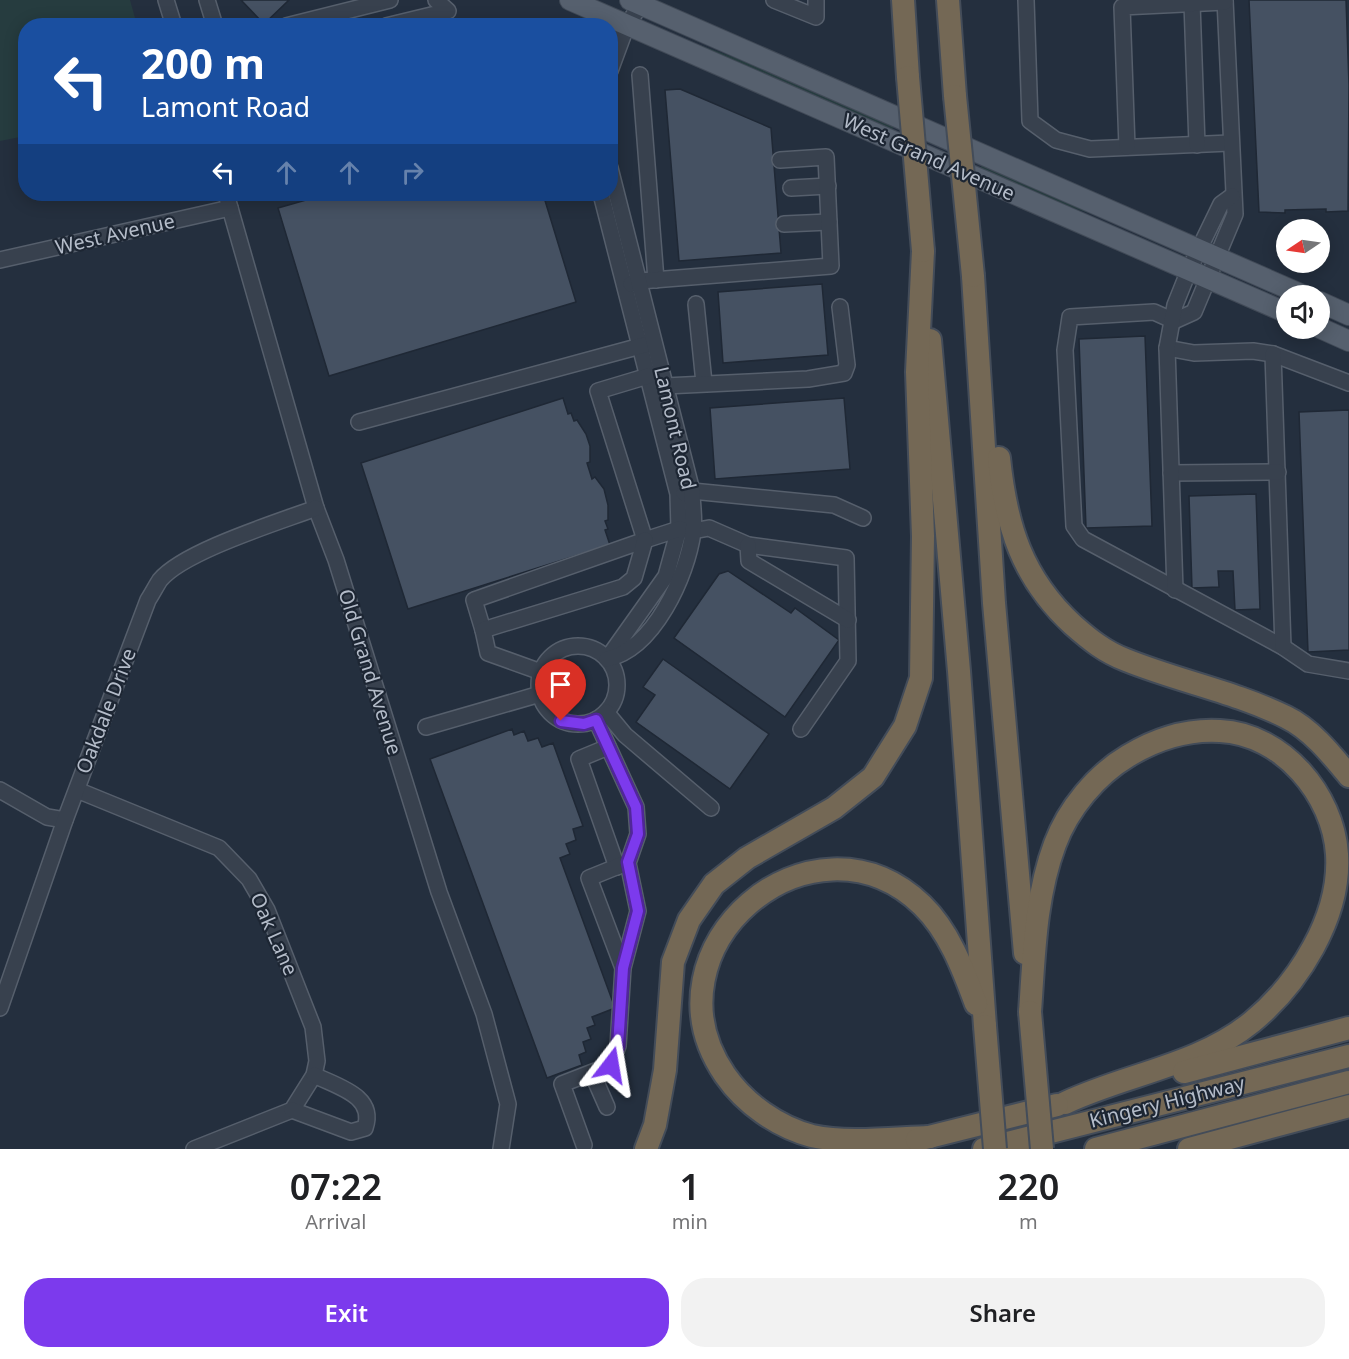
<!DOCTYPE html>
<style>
:root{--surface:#fff;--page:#f2f2f2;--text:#202124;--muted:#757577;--accent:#7c3aed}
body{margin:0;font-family:"Noto Sans",sans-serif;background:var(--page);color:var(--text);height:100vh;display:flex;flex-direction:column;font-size:22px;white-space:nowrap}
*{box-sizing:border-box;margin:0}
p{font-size:20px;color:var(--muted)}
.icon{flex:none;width:33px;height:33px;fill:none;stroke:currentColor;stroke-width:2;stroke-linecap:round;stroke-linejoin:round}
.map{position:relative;height:1149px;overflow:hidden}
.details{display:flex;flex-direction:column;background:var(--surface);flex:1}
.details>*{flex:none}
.hud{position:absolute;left:18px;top:18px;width:600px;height:183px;border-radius:24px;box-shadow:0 3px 15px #0003;background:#1a4fa0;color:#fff;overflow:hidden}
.needle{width:39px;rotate:257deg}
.tools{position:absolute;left:1276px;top:219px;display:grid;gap:12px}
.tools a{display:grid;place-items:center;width:54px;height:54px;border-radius:50%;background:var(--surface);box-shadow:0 3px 15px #0003;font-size:30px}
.pin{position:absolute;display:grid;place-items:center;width:51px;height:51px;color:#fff;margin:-62px -26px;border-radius:50% 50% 50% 0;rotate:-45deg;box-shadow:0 0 6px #0007}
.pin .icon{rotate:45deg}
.me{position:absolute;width:66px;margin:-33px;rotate:14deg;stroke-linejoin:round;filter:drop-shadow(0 0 4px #0008)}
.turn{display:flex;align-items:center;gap:21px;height:126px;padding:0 24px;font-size:27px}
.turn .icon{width:78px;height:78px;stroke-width:2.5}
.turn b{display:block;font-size:42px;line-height:51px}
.lanes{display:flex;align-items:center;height:57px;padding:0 24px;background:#0003;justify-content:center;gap:30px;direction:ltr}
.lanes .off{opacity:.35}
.eta{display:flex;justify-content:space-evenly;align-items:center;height:102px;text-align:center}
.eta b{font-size:36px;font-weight:600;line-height:42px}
.primary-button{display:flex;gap:12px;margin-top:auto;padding:12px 24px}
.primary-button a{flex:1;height:69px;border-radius:24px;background:var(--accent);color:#fff;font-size:24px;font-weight:600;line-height:69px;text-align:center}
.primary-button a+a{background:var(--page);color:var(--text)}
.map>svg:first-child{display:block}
.green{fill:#263c3f}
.building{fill:#455162;stroke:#1f2835;stroke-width:1.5}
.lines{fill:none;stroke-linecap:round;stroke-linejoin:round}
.minor-casing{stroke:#565f6c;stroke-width:18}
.major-casing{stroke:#414a57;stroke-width:22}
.highway-casing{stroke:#434c59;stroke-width:26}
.minor{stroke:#38414e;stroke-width:15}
.major{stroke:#56606e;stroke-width:20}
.highway{stroke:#746855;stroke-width:22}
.highway-bridge-casing{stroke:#434c59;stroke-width:26;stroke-linecap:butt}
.highway-bridge{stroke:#746855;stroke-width:22}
.route-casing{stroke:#51269a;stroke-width:15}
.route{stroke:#7c3aed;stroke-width:10}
.labels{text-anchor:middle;stroke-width:4.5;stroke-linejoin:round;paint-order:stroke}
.street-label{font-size:20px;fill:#b4bcc9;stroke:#1d2633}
</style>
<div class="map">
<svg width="1349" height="1149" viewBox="0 0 1349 1149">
<rect width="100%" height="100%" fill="#242f3e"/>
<g class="green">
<path d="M0 0H130L137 25 26 26 25 136 0 141Z"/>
<path d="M694 43 775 72 894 124 892 132 693 46Z"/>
<path d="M982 163 1107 219 1037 196 980 170Z"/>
</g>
<g class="building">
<path d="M241 0H289L264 24Z"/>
<path d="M1249 0H1346L1349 85 1348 211 1326 212V209L1285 210V213L1259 212Z"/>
<path d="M680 89 771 128 781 253 679 261 665 90Z"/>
<path d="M327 194H543L576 302 329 376 278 208Z"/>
<path d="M822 284 828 355 723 363 718 292Z"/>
<path d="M1145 336 1152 526 1086 528 1079 339Z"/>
<path d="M563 398 568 414 571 413 574 421 577 420 586 434 590 446V462L587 463 592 479 595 477 604 489 608 505V520L605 521 608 529 605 530 610 545 408 609 361 463Z"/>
<path d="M844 398 850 469 715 479 710 408Z"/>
<path d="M1349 410V650L1308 652 1299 412Z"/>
<path d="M1256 494 1260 609 1235 610 1233 571H1218L1219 587 1192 588 1189 496Z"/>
<path d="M728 571 791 613 795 608 839 640 785 717 674 638 719 574Z"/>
<path d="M663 659 769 734 730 789 636 722 655 695 643 687Z"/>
<path d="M512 729 514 735 524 731 528 741 538 738 542 747 553 743 583 826 573 829 576 840 566 844 570 854 560 858 615 1008 592 1017 595 1025 587 1028 591 1039 583 1042 586 1052 579 1055 582 1065 547 1078 430 759Z"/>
</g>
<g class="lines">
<g class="minor-casing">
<g id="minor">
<path d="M166 0 174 26"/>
<path d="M207 0 215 26"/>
<path d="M774 0 816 17V0"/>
<path d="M1026 0 1030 121 1056 140 1090 149 1230 143"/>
<path d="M1225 0 1235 214 1194 312 1174 321 1154 312 1070 317 1065 350 1074 526 1083 539 1283 647 1308 664 1349 671"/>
<path d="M1192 3 1197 145"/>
<path d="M286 26 390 0"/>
<path d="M386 26 448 11 436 0"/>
<path d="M610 37 627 25 644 0"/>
<path d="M610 71 627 25"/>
<path d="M640 75 656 280"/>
<path d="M1127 147 1122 7 1225 2"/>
<path d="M791 188 828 186"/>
<path d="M226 194 316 508 336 560 439 892 484 1014 508 1104 501 1149"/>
<path d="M601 194 678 494 679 529 666 576 607 659"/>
<path d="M784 224 829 222"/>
<path d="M0 260 230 208"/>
<path d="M631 284 640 281 831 266 826 157 780 160"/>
<path d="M696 304 704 383"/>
<path d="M1167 348 1194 353 1253 351 1273 354 1349 383"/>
<path d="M1273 354 1283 647"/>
<path d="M648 376 598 391 645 540 679 529 693 531 709 528 748 545 846 558 848 661 801 729"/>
<path d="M665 386 808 379 844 373 847 365 840 307"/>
<path d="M359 422 648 344"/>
<path d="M1171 473 1278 472"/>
<path d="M684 493 692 491 834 505 863 518"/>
<path d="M748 545 749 561 848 620"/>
<path d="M1175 590 1167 348 1175 305 1189 270 1221 204 1232 196"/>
<path d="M483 630 474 600 645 540"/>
<circle cx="578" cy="685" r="39"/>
<path d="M607 659C654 649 687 576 693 532 695 520 692 504 692 491L610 168"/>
<path d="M541 672 488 653 483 630 623 587 634 578 645 540"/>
<path d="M606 712 625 735 711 808"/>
<path d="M426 727 540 694"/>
<path d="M608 747 579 759 617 867"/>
<path d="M0 790 47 817 65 820"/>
<path d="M77 790 219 848 249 879 267 910 313 1027 317 1061 314 1075 292 1110 194 1149"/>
<path d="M623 968 589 878 626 863"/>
<path d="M0 1008 65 820 148 600C152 594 156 586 160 580 184 551 279 522 316 508"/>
<path d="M592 1073 607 1107"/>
<path d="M292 1110 351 1132 365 1128C376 1096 338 1087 314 1075"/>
<path d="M584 1145 562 1084 611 1065 618 1046 623 968 638 911 628 863 638 834 636 807 596 720"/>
</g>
</g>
<g class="major-casing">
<g id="major">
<path d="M570 0 1287 313"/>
<path d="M630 0 1305 296"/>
<path d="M1320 302 1349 315"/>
<path d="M1320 328 1349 341"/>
</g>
</g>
<g class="highway-casing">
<g id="highway">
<path d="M903 0 908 77"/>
<path d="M948 0 955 96"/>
<path d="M973 276 994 603 1025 953"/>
<path d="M930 340 959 671 985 1026"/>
<path d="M999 458C1006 526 1022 578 1073 625 1090 640 1105 652 1126 660 1178 681 1235 692 1286 717 1311 729 1331 754 1349 776"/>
<path d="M1030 1012C1034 956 1035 897 1055 844 1068 809 1096 775 1128 756 1156 739 1187 729 1220 731 1283 734 1333 795 1337 854 1341 917 1298 984 1252 1022 1198 1066 1126 1074 1065 1103"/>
<path d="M1184 1072 1349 1028"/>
<path d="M930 1137C895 1138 847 1144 812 1136 778 1127 745 1104 725 1075 638 948 812 800 922 905 949 931 963 969 976 1004"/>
<path d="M917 1140 1057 1105"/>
<path d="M646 1149 655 1125 665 1070 673 962 689 920 714 884 747 858 834 808 873 777 905 726 921 678 923 536 917 372 923 251"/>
<path d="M984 1149 1349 1056"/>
<path d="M1096 1149 1349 1082"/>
<path d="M1189 1149 1349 1106"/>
</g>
</g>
<use href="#minor" class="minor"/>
<use href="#major" class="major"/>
<use href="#highway" class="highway"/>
<g class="highway-bridge-casing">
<g id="highway-bridge">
<path d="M908 77 923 251"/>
<path d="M955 96 973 276"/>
<path d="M1030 1012 1042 1149"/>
<path d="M985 1026 995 1149"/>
</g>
</g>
<use href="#highway-bridge" class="highway-bridge"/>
</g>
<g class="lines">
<g class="route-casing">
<path id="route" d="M561 721 584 724 596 720 636 807 638 834 628 862 638 911 623 968 618 1046 611 1065"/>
</g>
<use href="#route" class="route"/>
</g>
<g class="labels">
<g class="street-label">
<text transform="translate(929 157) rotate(24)" y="7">West Grand Avenue</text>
<text transform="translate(115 234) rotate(-13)" y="7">West Avenue</text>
<text transform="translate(675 428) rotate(77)" y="7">Lamont Road</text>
<text transform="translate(370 672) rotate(73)" y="7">Old Grand Avenue</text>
<text transform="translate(106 711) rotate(-69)" y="7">Oakdale Drive</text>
<text transform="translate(274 934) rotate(66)" y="7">Oak Lane</text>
<text transform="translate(1167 1102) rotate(-14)" y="7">Kingery Highway</text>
</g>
</g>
</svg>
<div class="tools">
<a><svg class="needle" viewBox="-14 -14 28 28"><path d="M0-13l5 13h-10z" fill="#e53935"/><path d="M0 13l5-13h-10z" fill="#757577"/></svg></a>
<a><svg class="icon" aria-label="sound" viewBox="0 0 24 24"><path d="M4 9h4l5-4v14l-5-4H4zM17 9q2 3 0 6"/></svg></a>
</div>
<div class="pin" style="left:561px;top:721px;background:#d93025"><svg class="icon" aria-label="arrive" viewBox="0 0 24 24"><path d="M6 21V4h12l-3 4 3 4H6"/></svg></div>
<svg class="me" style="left:611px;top:1065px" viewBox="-20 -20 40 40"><path d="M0-17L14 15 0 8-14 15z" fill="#7c3aed" stroke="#fff" stroke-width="4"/></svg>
<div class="hud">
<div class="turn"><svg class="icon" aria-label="left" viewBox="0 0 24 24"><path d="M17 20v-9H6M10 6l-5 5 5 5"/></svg><div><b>200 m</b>Lamont Road</div></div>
<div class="lanes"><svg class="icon" aria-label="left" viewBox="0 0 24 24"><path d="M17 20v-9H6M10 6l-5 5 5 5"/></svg><svg class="icon off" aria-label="ahead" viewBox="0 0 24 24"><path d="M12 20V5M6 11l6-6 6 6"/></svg><svg class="icon off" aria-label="ahead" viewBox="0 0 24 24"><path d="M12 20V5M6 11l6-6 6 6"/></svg><svg class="icon off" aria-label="right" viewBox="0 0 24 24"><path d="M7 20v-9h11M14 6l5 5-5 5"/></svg></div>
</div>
</div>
<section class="details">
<div class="eta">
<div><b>07:22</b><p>Arrival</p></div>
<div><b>1</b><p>min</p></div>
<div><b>220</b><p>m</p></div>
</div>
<div class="primary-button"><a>Exit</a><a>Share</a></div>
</section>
